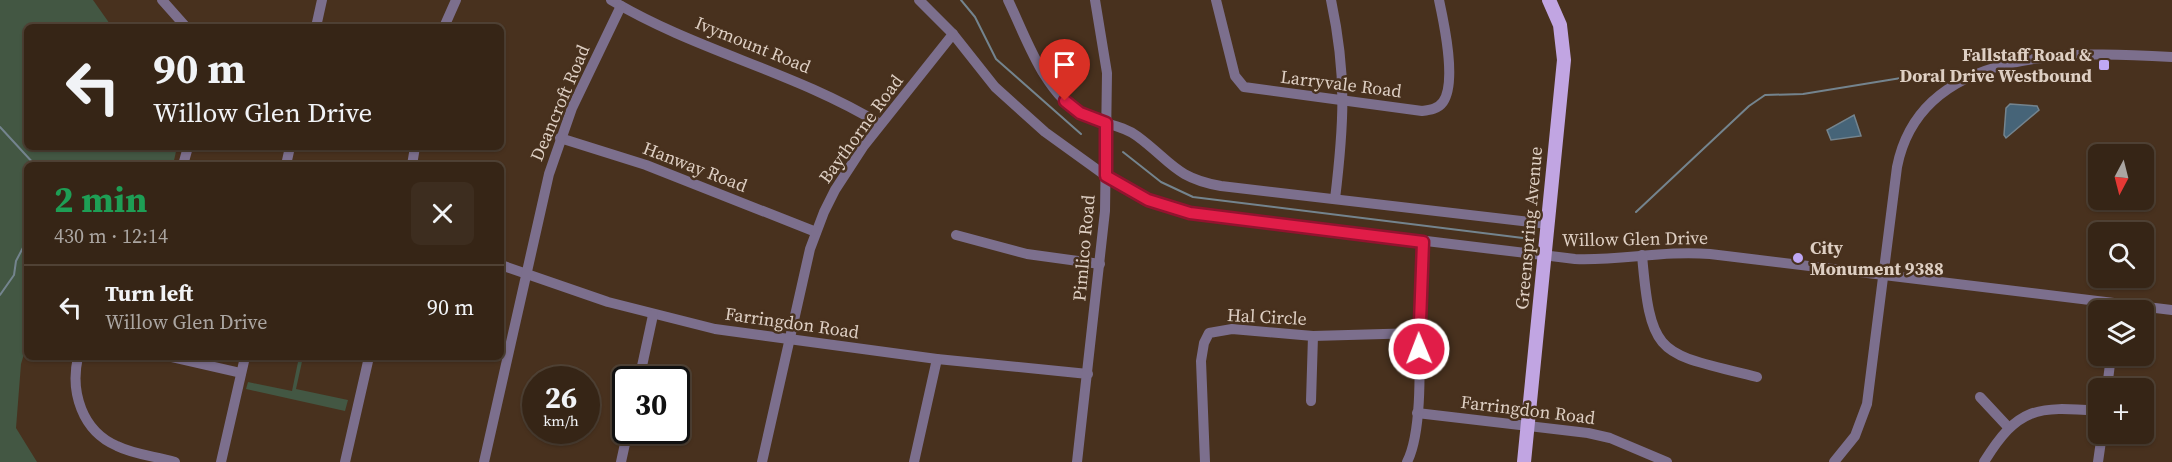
<!DOCTYPE html>
<meta charset="utf-8">
<style>
:root{--surface:#362516;--page:#3d2d1f;--text:#f1f3f6;--muted:#aaa5a1;--line:#504235}
body{margin:0;font-family:"Source Serif 4",serif;background:var(--page);color:var(--text);height:100vh;display:flex;flex-direction:column;font-size:22px;white-space:nowrap}
*{box-sizing:border-box;margin:0}
p{font-size:20px;color:var(--muted)}
.icon{flex:none;width:33px;height:33px;fill:none;stroke:currentColor;stroke-width:2;stroke-linecap:round;stroke-linejoin:round}
.map{position:relative;flex:1;overflow:hidden}
.drawer{position:absolute;left:24px;top:162px;width:480px;height:198px;display:flex;flex-direction:column;background:var(--surface);border-radius:9px;box-shadow:0 2px 4px #0004,0 0 0 2px var(--line)}
.drawer>*{flex:none}
.hud{position:absolute;left:24px;top:24px;width:480px;height:126px;border-radius:9px;box-shadow:0 2px 4px #0004,0 0 0 2px var(--line);background:#362516;color:var(--text);overflow:hidden}
.needle{width:39px;rotate:187deg}
.controls{position:absolute;left:2088px;top:144px;display:grid;gap:12px}
.controls a{display:grid;place-items:center;width:66px;height:66px;border-radius:9px;background:var(--surface);box-shadow:0 2px 4px #0004,0 0 0 2px var(--line);font-size:30px}
.speed{position:absolute;left:522px;top:366px;display:flex;gap:12px;font-size:30px;font-weight:700;text-align:center}
.speed>*{display:grid;place-content:center;width:78px;height:78px;border-radius:50%;background:var(--surface);box-shadow:0 2px 4px #0004,0 0 0 2px var(--line);line-height:1}
.speed small{font-size:15px;font-weight:400}
.speed .limit{border:3px solid #111;border-radius:9px;background:#fff;color:#111}
.pin{position:absolute;display:grid;place-items:center;width:51px;height:51px;color:#fff;margin:-62px -26px;border-radius:50% 50% 50% 0;rotate:-45deg;box-shadow:0 0 6px #0007}
.pin .icon{rotate:45deg}
.me{position:absolute;width:66px;margin:-33px;rotate:359deg;stroke-linejoin:round;filter:drop-shadow(0 0 4px #0008)}
.turn{display:flex;align-items:center;gap:21px;height:126px;padding:0 30px;font-size:27px}
.turn .icon{width:78px;height:78px;stroke-width:2.5}
.turn b{display:block;font-size:42px;line-height:51px}
.round{display:grid;place-items:center;flex:none;width:63px;height:63px;border-radius:9px;background:var(--page)}
.head{display:flex;align-items:center;justify-content:space-between;height:102px;padding:0 30px}
h1{font-size:36px;font-weight:700;line-height:45px;color:#1e9e55}
ul{padding:0;list-style:none}
li{display:flex;align-items:center;gap:18px;height:84px;padding:0 30px;border-top:2px solid var(--line)}
li div{flex:1}
li b{display:block;font-size:22px}
li em{font-style:normal}
.map>svg:first-child{display:block}
.green{fill:#435743}
.water{fill:#466478;stroke:#74848e;stroke-width:1.5}
.lines{fill:none;stroke-linecap:round;stroke-linejoin:round}
.stream{stroke:#74848e;stroke-width:2}
.minor{stroke:#7c6f8d;stroke-width:10}
.major{stroke:#c1a5e2;stroke-width:14}
.route-casing{stroke:#92132f;stroke-width:15}
.route{stroke:#e11d48;stroke-width:10}
.poi-dot{fill:#bfa8f4;stroke:#48311e;stroke-width:2}
.labels{text-anchor:middle;stroke-width:5;stroke-linejoin:round;paint-order:stroke}
.street-label{font-size:18px;fill:#decfc3;stroke:#48311e}
.poi-label{font-size:18px;font-weight:bold;fill:#decfc3;stroke:#48311e;text-anchor:end}
</style>
<div class="map">
<svg width="2172" height="462" viewBox="0 0 2172 462">
<rect width="100%" height="100%" fill="#48311e"/>
<g class="green">
<path d="M0 0H93L112 27H27V147H177L173 165H27V344L21 364 16 428 37 462H0Z"/>
<path d="M299 357H303L296 389 348 400 345 411 246 389 248 382 292 391Z"/>
</g>
<g class="water">
<path d="M2010 104 2037 106 2039 110 2006 138 2004 135 2006 108Z"/>
<path d="M1854 115 1861 136 1831 140 1827 130Z"/>
</g>
<g class="lines">
<g class="stream">
<path d="M961 0 975 17 996 59 1081 134"/>
<path d="M0 127 35 165"/>
<path d="M1123 152 1161 182 1193 197 1523 238"/>
<path d="M1636 212 1749 106 1765 95 1803 94 1901 78 1913 81"/>
<path d="M0 295 14 275 16 261 27 240"/>
</g>
<g class="minor">
<path d="M162 0 186 27"/>
<path d="M611 0C696 51 795 72 880 124"/>
<path d="M919 0 953 34 995 87 1045 132 1106 176 1148 200 1178 211 1575 259C1620 261 1664 250 1710 254L2172 310"/>
<path d="M1008 0C1026 37 1044 93 1082 114 1099 124 1121 124 1137 136 1171 161 1175 178 1221 186L1548 224"/>
<path d="M1216 0 1235 76 1244 87 1422 111C1430 110 1438 109 1443 102 1457 82 1444 23 1439 0"/>
<path d="M1331 0C1347 75 1344 124 1335 199"/>
<path d="M316 27 322 0"/>
<path d="M444 27 456 0"/>
<path d="M560 138 646 165 816 232"/>
<path d="M183 165 188 147"/>
<path d="M286 165 290 147"/>
<path d="M412 165 415 147"/>
<path d="M956 235 1027 254 1100 264"/>
<path d="M1642 255C1651 360 1659 352 1757 377"/>
<path d="M501 265 608 302 715 329 937 359 1088 374"/>
<path d="M78 357C70 392 82 431 117 446 135 455 156 456 175 462"/>
<path d="M171 357 241 373"/>
<path d="M639 380 653 315"/>
<path d="M2107 388 2111 356"/>
<path d="M1980 397 2008 427"/>
<path d="M1311 401 1313 336"/>
<path d="M1417 413 1588 433 1610 438 1667 462"/>
<path d="M221 462 245 357"/>
<path d="M345 462 369 357"/>
<path d="M484 462 549 174 572 108 621 6"/>
<path d="M621 462 628 430"/>
<path d="M762 462 810 249 824 212 835 190 863 147 953 34"/>
<path d="M914 462 937 359"/>
<path d="M1077 462 1105 211 1107 73 1095 0"/>
<path d="M1205 462 1201 361 1204 343 1209 333 1232 329 1313 336 1419 333"/>
<path d="M1407 462C1424 429 1419 349 1419 311 1419 288 1421 265 1423 241"/>
<path d="M1834 462 1855 436 1867 404 1897 167C1921 45 2077 51 2172 57"/>
<path d="M1984 462C2018 407 2036 406 2098 411"/>
<path d="M2098 462 2102 434"/>
</g>
<path class="major" d="M1524 462 1564 60 1560 25 1549 0"/>
</g>
<g class="lines">
<g class="route-casing">
<path id="route" d="M1065 101 1080 113 1106 123V176L1148 200 1190 213 1423 242 1419 349"/>
</g>
<use href="#route" class="route"/>
</g>
<g class="poi-dot">
<rect x="2098" y="59" width="12" height="12" rx="3"/>
<circle cx="1798" cy="258" r="6"/>
</g>
<g class="labels">
<g class="street-label">
<text transform="translate(753 45) rotate(22)" y="6">Ivymount Road</text>
<text transform="translate(1341 84) rotate(7)" y="6">Larryvale Road</text>
<text transform="translate(560 103) rotate(-67)" y="6">Deancroft Road</text>
<text transform="translate(861 129) rotate(-54)" y="6">Baythorne Road</text>
<text transform="translate(695 167) rotate(21)" y="6">Hanway Road</text>
<text transform="translate(1529 228) rotate(-85)" y="6">Greenspring Avenue</text>
<text transform="translate(1635 239) rotate(-1)" y="6">Willow Glen Drive</text>
<text transform="translate(1084 248) rotate(-85)" y="6">Pimlico Road</text>
<text transform="translate(1267 317) rotate(3)" y="6">Hal Circle</text>
<text transform="translate(792 323) rotate(8)" y="6">Farringdon Road</text>
<text transform="translate(1528 410) rotate(7)" y="6">Farringdon Road</text>
</g>
<g class="poi-label">
<text x="2092" y="61">Fallstaff Road &amp;<tspan x="2092" dy="21">Doral Drive Westbound</tspan></text>
<text x="1810" y="254" text-anchor="start">City<tspan x="1810" dy="21">Monument 9388</tspan></text>
</g>
</g>
</svg>
<div class="controls">
<a><svg class="needle" viewBox="-14 -14 28 28"><path d="M0-13l5 13h-10z" fill="#e53935"/><path d="M0 13l5-13h-10z" fill="#aaa5a1"/></svg></a>
<a><svg class="icon" aria-label="search" viewBox="0 0 24 24"><circle cx="10" cy="10" r="6"/><path d="M15 15l6 6"/></svg></a>
<a><svg class="icon" aria-label="layers" viewBox="0 0 24 24"><path d="M12 4l9 5-9 5-9-5zM3 14l9 5 9-5"/></svg></a>
<a>+</a>
</div>
<div class="speed"><div>26<small>km/h</small></div><div class="limit">30</div></div>
<div class="pin" style="left:1065px;top:101px;background:#d93025"><svg class="icon" aria-label="arrive" viewBox="0 0 24 24"><path d="M6 21V4h12l-3 4 3 4H6"/></svg></div>
<svg class="me" style="left:1419px;top:349px" viewBox="-20 -20 40 40"><circle r="17" fill="#e11d48" stroke="#fff" stroke-width="3"/><path d="M0-11L8 9 0 5-8 9z" fill="#fff"/></svg>
<div class="hud">
<div class="turn"><svg class="icon" aria-label="left" viewBox="0 0 24 24"><path d="M17 20v-9H6M10 6l-5 5 5 5"/></svg><div><b>90 m</b>Willow Glen Drive</div></div>
</div>
<section class="drawer">
<div class="head"><div><h1>2 min</h1><p>430 m · 12:14</p></div><a class="round"><svg class="icon" aria-label="close" viewBox="0 0 24 24"><path d="M6 6l12 12M18 6L6 18"/></svg></a></div>
<ul>
<li><svg class="icon" aria-label="left" viewBox="0 0 24 24"><path d="M17 20v-9H6M10 6l-5 5 5 5"/></svg><div><b>Turn left</b><p>Willow Glen Drive</p></div><em>90 m</em></li>
</ul>
</section>
</div>
